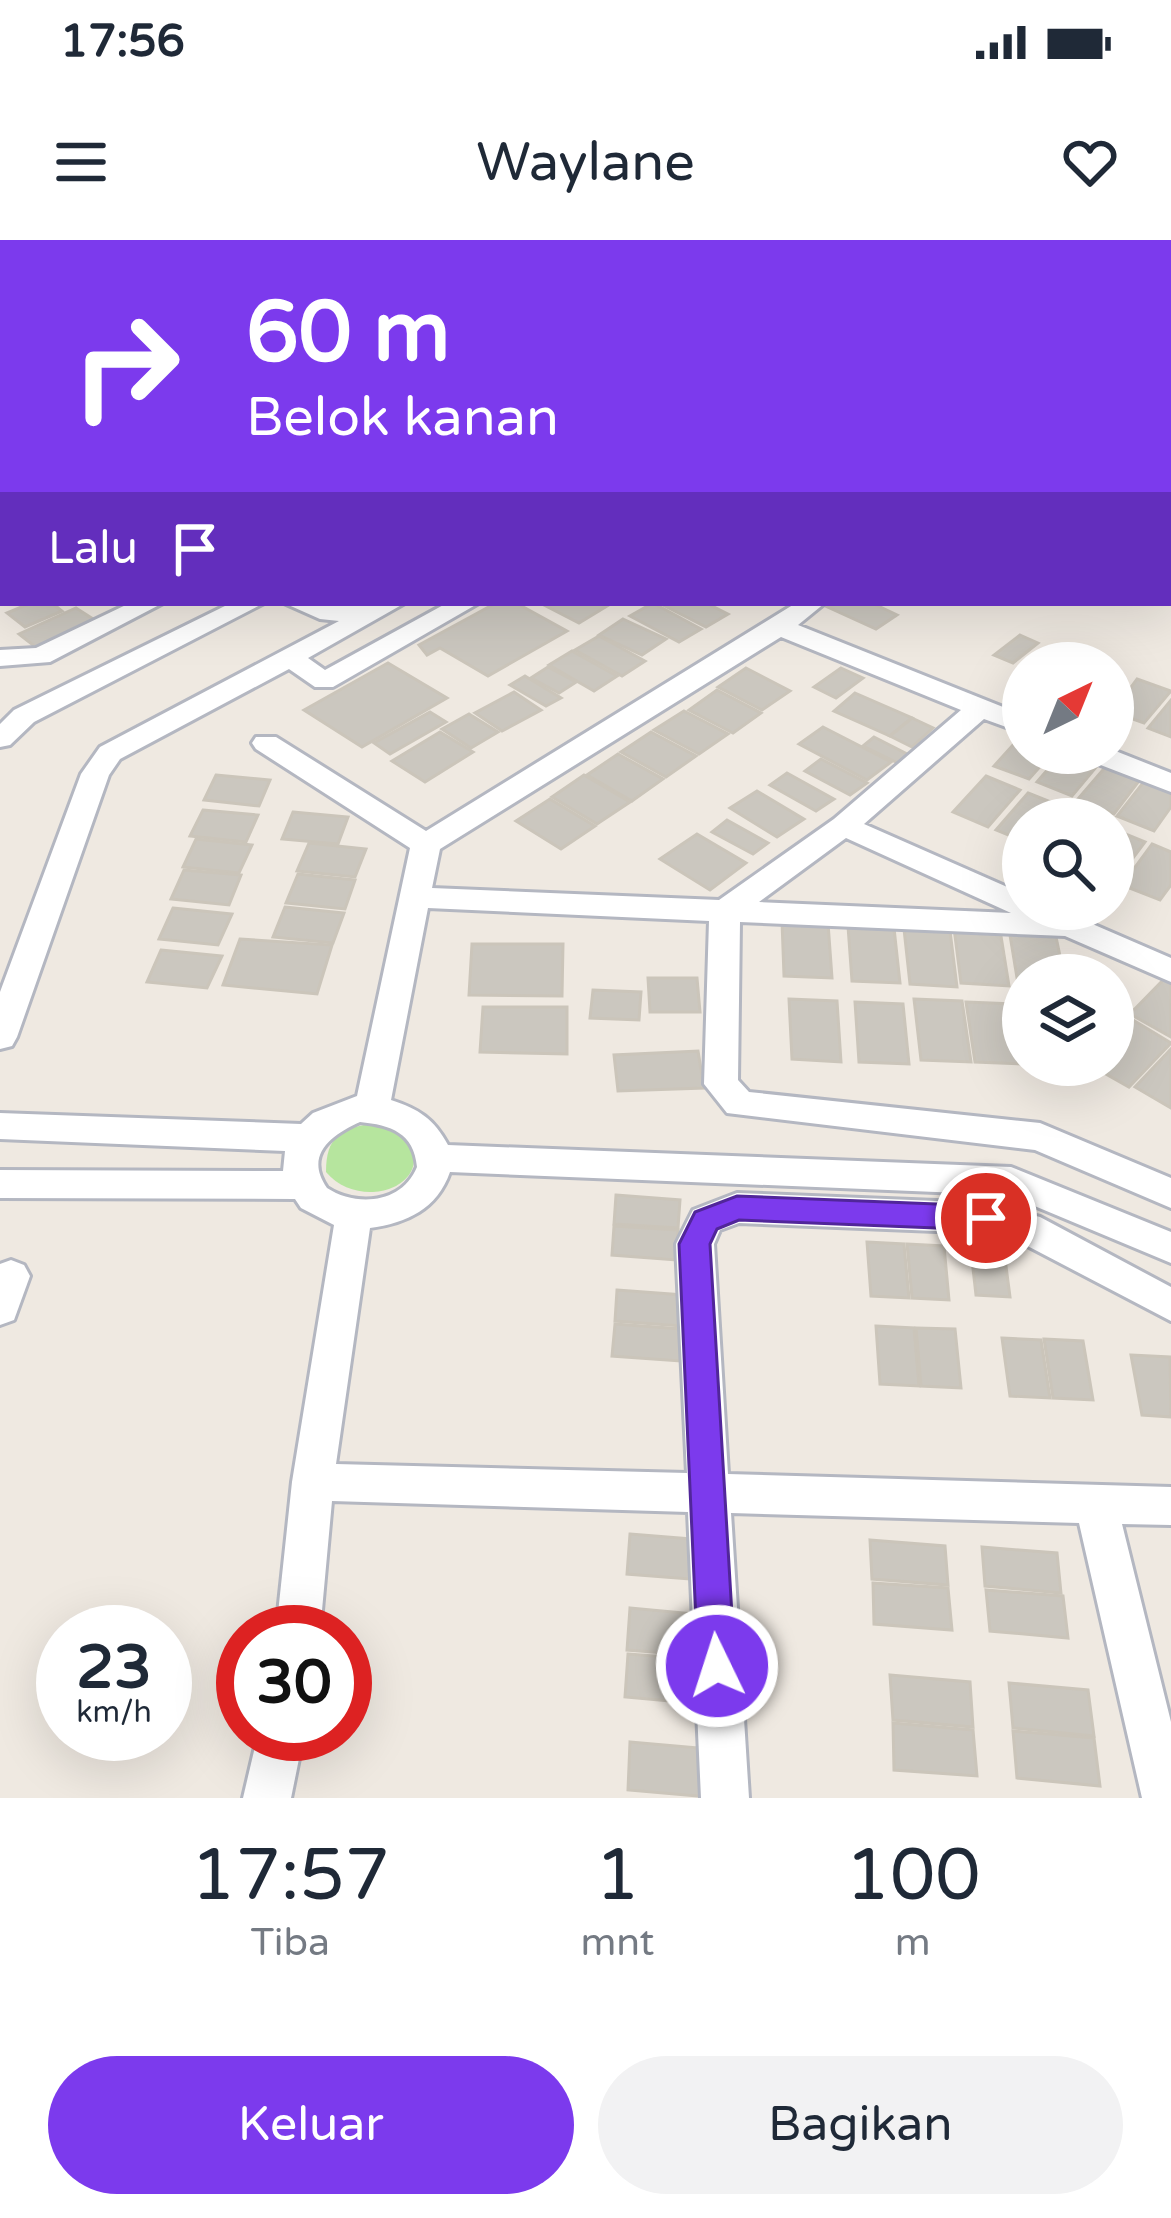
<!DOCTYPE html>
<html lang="id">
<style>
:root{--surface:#fff;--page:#f2f2f3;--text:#1f2937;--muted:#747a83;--accent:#7c3aed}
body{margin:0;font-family:"Varela Round",sans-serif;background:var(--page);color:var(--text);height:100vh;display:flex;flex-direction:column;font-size:45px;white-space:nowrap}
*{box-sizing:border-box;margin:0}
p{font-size:39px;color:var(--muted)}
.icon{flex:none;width:66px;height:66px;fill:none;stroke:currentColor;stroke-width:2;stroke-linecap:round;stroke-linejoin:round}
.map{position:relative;height:1558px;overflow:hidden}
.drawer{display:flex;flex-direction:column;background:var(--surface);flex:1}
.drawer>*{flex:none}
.hud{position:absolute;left:0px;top:0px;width:1173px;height:366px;box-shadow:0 12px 48px #0002;background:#7c3aed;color:#fff;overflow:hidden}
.needle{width:78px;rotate:43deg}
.buttons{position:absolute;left:1002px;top:402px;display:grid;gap:24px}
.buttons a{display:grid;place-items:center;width:132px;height:132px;border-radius:50%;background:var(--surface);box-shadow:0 12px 48px #0002;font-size:60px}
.speed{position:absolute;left:36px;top:1365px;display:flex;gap:24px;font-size:60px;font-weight:700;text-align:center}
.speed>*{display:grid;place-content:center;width:156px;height:156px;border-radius:50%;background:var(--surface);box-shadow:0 12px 48px #0002;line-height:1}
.speed small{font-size:30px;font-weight:400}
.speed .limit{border:18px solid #d22;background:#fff;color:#111}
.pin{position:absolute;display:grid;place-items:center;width:102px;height:102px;color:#fff;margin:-51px;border:6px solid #fff;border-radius:50%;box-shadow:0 3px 12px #0007}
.me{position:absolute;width:132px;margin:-66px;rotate:356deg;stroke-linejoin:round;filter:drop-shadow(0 0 9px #0008)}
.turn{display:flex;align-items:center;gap:42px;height:252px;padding:0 48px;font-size:54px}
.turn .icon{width:156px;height:156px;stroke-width:2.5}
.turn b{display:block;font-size:84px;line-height:102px}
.then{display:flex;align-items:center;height:114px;padding:0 48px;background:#0003;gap:24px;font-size:45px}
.eta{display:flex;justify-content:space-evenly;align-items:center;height:204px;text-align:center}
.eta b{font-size:72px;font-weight:600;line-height:84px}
.button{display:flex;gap:24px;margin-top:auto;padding:24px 48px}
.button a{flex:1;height:138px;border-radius:72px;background:var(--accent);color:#fff;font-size:48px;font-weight:600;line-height:138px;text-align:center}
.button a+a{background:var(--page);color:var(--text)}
.status{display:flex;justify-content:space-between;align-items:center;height:84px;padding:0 60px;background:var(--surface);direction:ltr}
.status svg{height:33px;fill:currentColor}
header{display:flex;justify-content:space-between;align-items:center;height:156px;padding:0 48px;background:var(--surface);font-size:54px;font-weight:600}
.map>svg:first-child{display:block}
.green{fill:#b6e59e}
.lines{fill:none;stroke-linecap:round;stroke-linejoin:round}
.canal{fill:#75cff0;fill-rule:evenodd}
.building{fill:#cbc7bf;stroke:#cbc5ba;stroke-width:3}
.minor-casing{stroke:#b4b7c1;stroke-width:6}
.minor{fill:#fff;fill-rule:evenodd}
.route{fill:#7c3aed;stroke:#51269a;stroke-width:3}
</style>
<div class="status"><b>17:56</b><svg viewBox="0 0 49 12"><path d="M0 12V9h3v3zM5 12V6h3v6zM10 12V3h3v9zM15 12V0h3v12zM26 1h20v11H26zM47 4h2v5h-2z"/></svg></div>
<header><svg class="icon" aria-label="menu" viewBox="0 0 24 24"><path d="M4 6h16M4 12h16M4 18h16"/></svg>Waylane<svg class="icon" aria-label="heart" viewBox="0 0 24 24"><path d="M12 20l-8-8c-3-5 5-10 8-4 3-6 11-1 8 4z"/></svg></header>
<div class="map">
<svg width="1171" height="1558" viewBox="0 0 1171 1558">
<rect width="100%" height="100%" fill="#efe9e1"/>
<path class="green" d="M373 883 408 896C437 948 359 972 326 932 326 897 340 889 373 883Z"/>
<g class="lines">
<g class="canal">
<path d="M3 14V31L0 32V15Z"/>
<path d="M0 120H3V139L0 138Z"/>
</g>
</g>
<g class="building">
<path d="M31 363H52L62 371 25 387 7 373Z"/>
<path d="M496 363H516L567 391 488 436 440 408 427 415 419 405Z"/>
<path d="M540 363H612L579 383Z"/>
<path d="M653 363 701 389 679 402 630 376Z"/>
<path d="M659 363H706L728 374 706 387Z"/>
<path d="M872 363 897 375 876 389 823 365Z"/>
<path d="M76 368 101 384 42 412 19 394Z"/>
<path d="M623 379 666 399 642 415 599 395Z"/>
<path d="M1020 395 1038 403 1013 423 994 415Z"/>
<path d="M599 396 645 421 622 436 575 410Z"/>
<path d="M572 411 617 436 594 451 549 425Z"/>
<path d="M388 423 447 458 362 507 304 470Z"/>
<path d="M548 427 576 442 559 453 531 438Z"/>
<path d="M746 428 790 451 762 470 718 447Z"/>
<path d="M841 428 863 438 836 458 814 447Z"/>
<path d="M525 436 561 458 546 466 510 445Z"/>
<path d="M1137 439 1171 451 1144 483 1113 472Z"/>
<path d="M717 450 761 473 733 493 689 470Z"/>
<path d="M514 452 541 470 502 491 475 473Z"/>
<path d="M855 453 912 478 890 496 834 471Z"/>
<path d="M1171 460V497L1148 488Z"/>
<path d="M684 471 728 494 699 514 654 490Z"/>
<path d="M430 472 446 482 390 514 374 503Z"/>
<path d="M469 474 498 492 471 508 442 489Z"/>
<path d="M912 478 933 488 912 507 890 496Z"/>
<path d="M823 487 891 522 867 540 799 504Z"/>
<path d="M440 492 473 512 425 542 392 521Z"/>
<path d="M651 492 696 516 666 537 621 512Z"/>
<path d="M1023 494V513H1052L1029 539 994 526Z"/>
<path d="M874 497 909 515 898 523 863 506Z"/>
<path d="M1062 513H1082L1102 520 1072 556 1037 542Z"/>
<path d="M618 514 663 539 632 561 587 535Z"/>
<path d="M821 519 867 543 850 555 805 531Z"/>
<path d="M1108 524 1142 537 1114 574 1078 559Z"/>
<path d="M787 533 834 559 816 571 770 545Z"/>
<path d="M216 535 270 540 259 566 204 560Z"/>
<path d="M584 535 630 562 597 584 552 557Z"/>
<path d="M986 536 1020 550 988 587 953 572Z"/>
<path d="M1146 539 1171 549V567L1154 591 1117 576Z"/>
<path d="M757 551 804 579 777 597 730 568Z"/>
<path d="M1028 553 1063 567 1053 579H1023V601L996 590Z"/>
<path d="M550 559 595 586 561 609 516 581Z"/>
<path d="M203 570 258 575 246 602 190 596Z"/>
<path d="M293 572 348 577 338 604 282 599Z"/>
<path d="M727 580 768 603 753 614 712 592Z"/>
<path d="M1113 589 1145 602 1115 642 1113 641Z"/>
<path d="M697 594 746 623 710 650 660 619Z"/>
<path d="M196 599 252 605 239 633 183 627Z"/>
<path d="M309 603 366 609 355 637 297 631Z"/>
<path d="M1152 604 1171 612V645L1160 660 1122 645Z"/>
<path d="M184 630 241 635 229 665 171 659Z"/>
<path d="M298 634 355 640 345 669 286 663Z"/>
<path d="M285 667 344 673 333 703 273 697Z"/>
<path d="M173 668 232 674 218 705 159 699Z"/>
<path d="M782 681 828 683 832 738 784 736Z"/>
<path d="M848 686 894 688 900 743 852 741Z"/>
<path d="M954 688 1000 690 1009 746 961 743Z"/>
<path d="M904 689 950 691 957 747 910 744Z"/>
<path d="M1010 695 1056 697 1064 735H1023V750H1019Z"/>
<path d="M240 699 332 705 317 754 223 745Z"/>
<path d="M472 704H563L562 756 469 755Z"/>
<path d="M161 710 222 716 207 748 147 742Z"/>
<path d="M1171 732V797L1130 774Z"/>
<path d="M648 738H697L700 772H650Z"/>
<path d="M593 750 641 752 639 780 590 778Z"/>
<path d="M789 759 837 761 841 822 792 819Z"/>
<path d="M914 759 962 761 971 822 921 820Z"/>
<path d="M855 762 903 764 909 824 859 822Z"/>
<path d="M966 762 1014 764 1023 824 975 822Z"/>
<path d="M483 767H567V814L480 812Z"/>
<path d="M1133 780 1171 803 1129 847 1090 825H1113V801Z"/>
<path d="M1171 809V868L1135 847Z"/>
<path d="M698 811 704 848 618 851 614 815Z"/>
<path d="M616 955 680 960 678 988 614 984Z"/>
<path d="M614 986 678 990 676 1020 612 1015Z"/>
<path d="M867 1002 904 1004 909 1058 871 1056Z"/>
<path d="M970 1002 1003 1003 1010 1057 976 1055Z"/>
<path d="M907 1004 944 1006 949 1060 912 1058Z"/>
<path d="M617 1050 683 1055 681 1086 615 1081Z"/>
<path d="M615 1084 682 1089 680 1121 612 1116Z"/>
<path d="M876 1086 914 1088 919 1146 880 1144Z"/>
<path d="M916 1088 955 1089 961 1148 921 1146Z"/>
<path d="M1002 1098 1041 1100 1050 1158 1010 1156Z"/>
<path d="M1044 1099 1083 1101 1093 1160 1053 1158Z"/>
<path d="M1131 1115 1170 1117 1171 1177 1142 1175Z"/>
<path d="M630 1294 703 1300 702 1340 627 1334Z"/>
<path d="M870 1300 945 1306 948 1345 872 1339Z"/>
<path d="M982 1307 1057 1313 1061 1353 985 1346Z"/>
<path d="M873 1343 948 1348 952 1390 874 1384Z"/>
<path d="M986 1350 1063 1356 1068 1398 990 1391Z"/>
<path d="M630 1368 706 1375 705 1416 627 1410Z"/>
<path d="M628 1414 705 1420 704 1464 625 1457Z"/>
<path d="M890 1435 970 1442 973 1487 893 1480Z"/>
<path d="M1009 1443 1088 1450 1094 1496 1013 1488Z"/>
<path d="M893 1483 973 1490 977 1536 894 1530Z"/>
<path d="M1013 1491 1094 1498 1100 1546 1017 1538Z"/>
<path d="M630 1502 711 1509 709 1557 628 1550Z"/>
</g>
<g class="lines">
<g class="minor-casing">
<g id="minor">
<path d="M0 0H17L3 3V9Z"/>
<rect x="1170" y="104" width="1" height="12"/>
<rect x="1170" y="160" width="1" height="13"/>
<rect x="0" y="195" width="3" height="14"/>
<rect x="0" y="222" width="3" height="14"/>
<rect x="1170" y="255" width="1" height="14"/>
<path d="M3 280V294L0 295V281Z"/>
<rect x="1170" y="291" width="1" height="15"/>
<path d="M130 363H163L50 422 0 426V410L36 408Z"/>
<path d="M231 363H264L34 482 10 505 0 507V484L14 470Z"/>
<path d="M284 363H405L308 418 325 430 447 363H479L333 447H315L289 429 120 519 109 535 17 797 12 806 0 809V752L81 534 100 507 339 381 320 379Z"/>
<path d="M796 363H825L798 385 1023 475V493L984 479 864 584 1023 654V669H1037L1032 674 1060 670 1171 718V742L1065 696 740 682 738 840 749 852 1040 883 1171 938V968L1035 910 727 873 704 844 709 681 428 668 391 860C419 869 434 879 448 905L1011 927 1171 992V1023L1008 955 450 932C437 969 407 983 370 988L336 1224 687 1233 676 1004 693 970 737 953 986 963 1040 977 1171 1047V1081L1018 1001 986 993 739 983 720 990 714 1004 728 1234 1171 1247V1285L1122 1284 1171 1482V1558H1142L1079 1283 731 1273 749 1558H701L688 1272 332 1261 320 1392H276L292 1242 334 985 301 968 295 959 0 958V930L283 931 285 911 0 899V873L301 884 313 873 357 856 410 608 256 509 252 503 256 497H276L426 591ZM781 397 961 470 834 579 719 660 432 648 440 609ZM846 598 1011 673 759 662ZM360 882C391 885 414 893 417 927 402 964 356 967 327 948 304 915 331 895 360 882Z"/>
<path d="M1113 510 1171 533V552L1085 519 1081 513Z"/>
<path d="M11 1020 24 1025 30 1036 14 1080 0 1085V1024Z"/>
<path d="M258 1494H304L291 1558H243Z"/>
</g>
</g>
<use href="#minor" class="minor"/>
</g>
<path class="route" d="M737 956 986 966 997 970 1001 978 997 987 986 990 739 980 717 989 710 1004 735 1426 730 1439 717 1444 703 1439 698 1426 679 1004 695 972Z"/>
</svg>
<div class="buttons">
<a><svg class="needle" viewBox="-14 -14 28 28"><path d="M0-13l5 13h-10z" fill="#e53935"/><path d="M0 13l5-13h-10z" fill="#747a83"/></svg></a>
<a><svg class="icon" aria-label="search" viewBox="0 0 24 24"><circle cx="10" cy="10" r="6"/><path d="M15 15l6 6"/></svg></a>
<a><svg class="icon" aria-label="layers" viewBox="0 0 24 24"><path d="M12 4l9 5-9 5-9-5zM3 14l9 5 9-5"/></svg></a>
</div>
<div class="speed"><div>23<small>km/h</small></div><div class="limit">30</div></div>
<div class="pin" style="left:986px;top:978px;background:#d93025"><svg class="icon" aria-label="arrive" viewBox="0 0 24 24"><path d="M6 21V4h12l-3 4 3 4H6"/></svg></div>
<svg class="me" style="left:717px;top:1426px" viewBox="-20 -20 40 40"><circle r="17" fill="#7c3aed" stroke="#fff" stroke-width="3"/><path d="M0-11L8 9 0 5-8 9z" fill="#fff"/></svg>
<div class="hud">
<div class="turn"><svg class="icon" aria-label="right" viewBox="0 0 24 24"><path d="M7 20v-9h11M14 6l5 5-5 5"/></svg><div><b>60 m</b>Belok kanan</div></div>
<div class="then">Lalu<svg class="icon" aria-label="arrive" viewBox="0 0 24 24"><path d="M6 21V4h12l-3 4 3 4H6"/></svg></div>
</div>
</div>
<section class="drawer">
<div class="eta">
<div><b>17:57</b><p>Tiba</p></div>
<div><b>1</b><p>mnt</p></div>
<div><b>100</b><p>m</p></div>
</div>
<div class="button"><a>Keluar</a><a>Bagikan</a></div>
</section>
